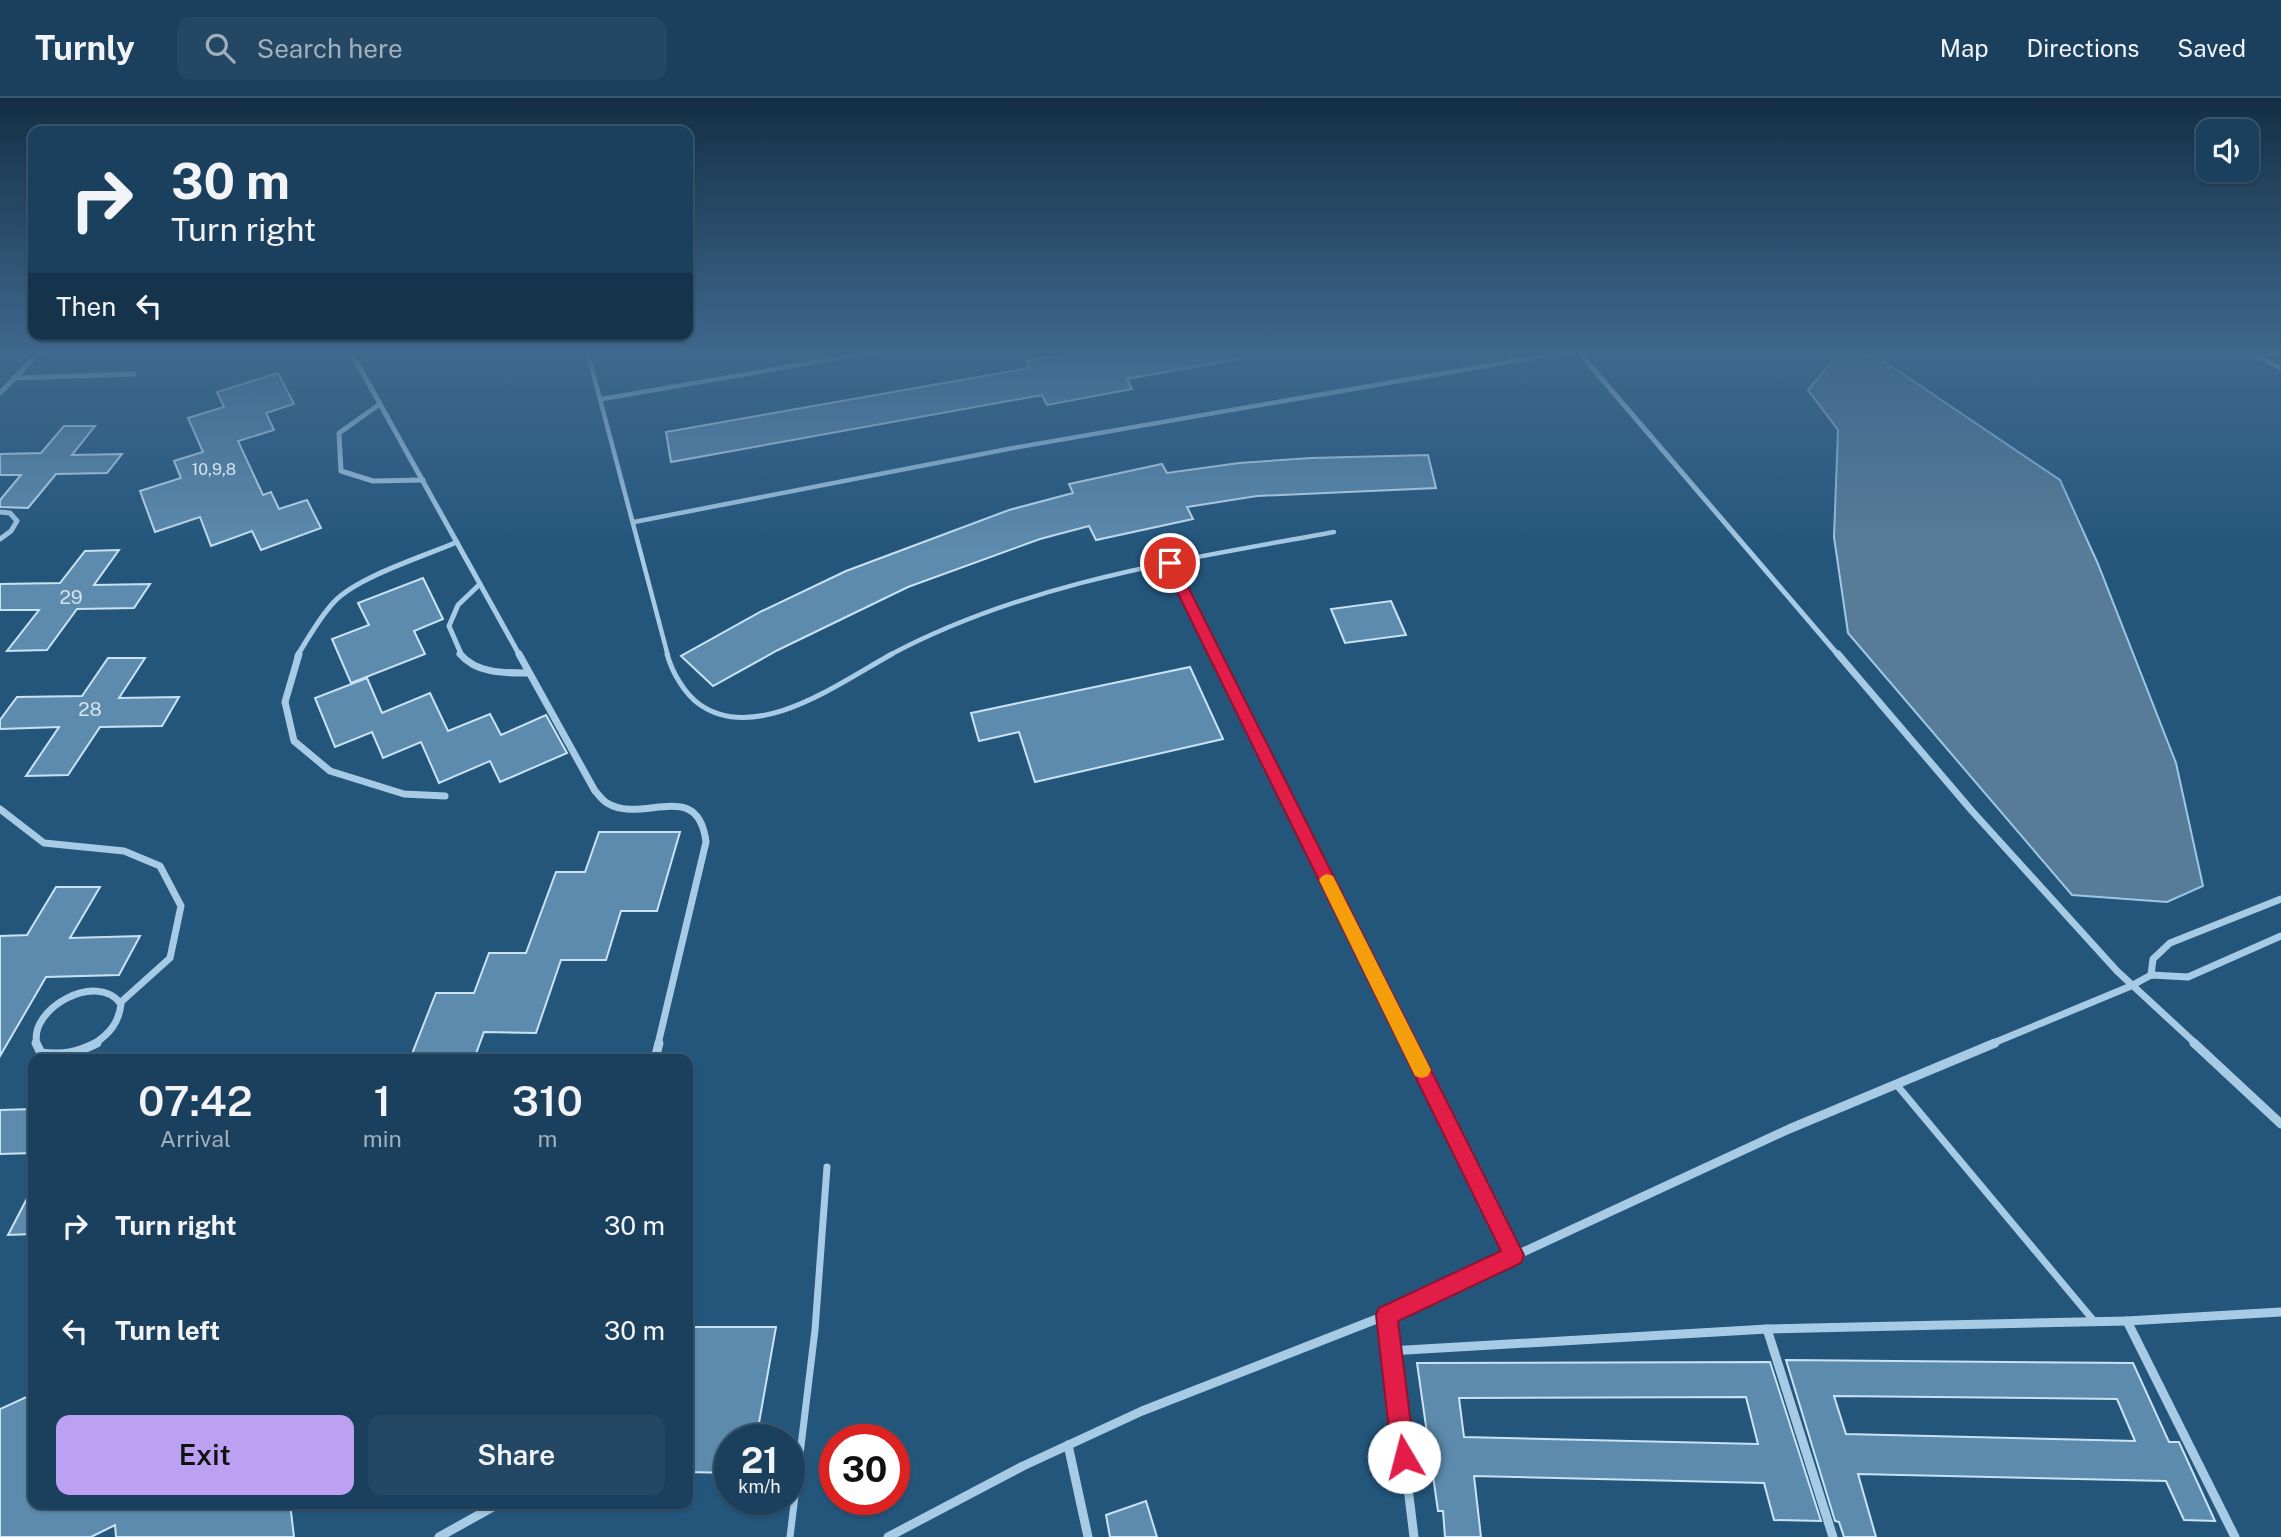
<!DOCTYPE html>
<style>
:root{--surface:#1b405d;--page:#244763;--text:#f1f3f6;--muted:#a0afbc;--line:#395972;--accent:#bca0f2}
body{margin:0;font-family:"Public Sans",sans-serif;background:var(--page);color:var(--text);height:100vh;display:flex;flex-direction:column;font-size:26px;white-space:nowrap}
*{box-sizing:border-box;margin:0}
p{font-size:23px;color:var(--muted)}
.icon{flex:none;width:38px;height:38px;fill:none;stroke:currentColor;stroke-width:2;stroke-linecap:round;stroke-linejoin:round}
.map{position:relative;flex:1;overflow:hidden}
.drawer{position:absolute;left:28px;top:956px;width:665px;height:455px;display:flex;flex-direction:column;background:var(--surface);border-radius:14px;box-shadow:0 2px 5px #0004,0 0 0 2px var(--line)}
.drawer>*{flex:none}
.guide{position:absolute;left:28px;top:28px;width:665px;height:214px;border-radius:14px;box-shadow:0 2px 5px #0004,0 0 0 2px var(--line);background:#1b405d;color:var(--text);overflow:hidden}
.tools{position:absolute;left:2196px;top:21px;display:grid;gap:14px}
.tools a{display:grid;place-items:center;width:63px;height:63px;border-radius:14px;background:var(--surface);box-shadow:0 2px 5px #0004,0 0 0 2px var(--line);font-size:35px}
.speed{position:absolute;left:714px;top:1326px;display:flex;gap:14px;font-size:35px;font-weight:700;text-align:center}
.speed>*{display:grid;place-content:center;width:91px;height:91px;border-radius:50%;background:var(--surface);box-shadow:0 2px 5px #0004,0 0 0 2px var(--line);line-height:1}
.speed small{font-size:18px;font-weight:400}
.speed .limit{border:10px solid #d22;background:#fff;color:#111}
.pin{position:absolute;display:grid;place-items:center;width:60px;height:60px;color:#fff;margin:-30px;border:4px solid #fff;border-radius:50%;box-shadow:0 2px 7px #0007}
.me{position:absolute;width:77px;margin:-38px;rotate:352deg;stroke-linejoin:round;filter:drop-shadow(0 0 5px #0008)}
.turn{display:flex;align-items:center;gap:24px;height:147px;padding:0 28px;font-size:32px}
.turn .icon{width:91px;height:91px;stroke-width:2.5}
.turn b{display:block;font-size:49px;line-height:60px}
.then{display:flex;align-items:center;height:66px;padding:0 28px;background:#0003;gap:14px;font-size:26px}
.eta{display:flex;justify-content:space-evenly;align-items:center;height:119px;text-align:center}
.eta b{font-size:42px;font-weight:600;line-height:49px}
.action{display:flex;gap:14px;margin-top:auto;padding:14px 28px}
.action a{flex:1;height:80px;border-radius:14px;background:var(--accent);color:#111;font-size:28px;font-weight:600;line-height:80px;text-align:center}
.action a+a{background:var(--page);color:var(--text)}
ul{padding:0;list-style:none}
li{display:flex;align-items:center;gap:21px;height:105px;padding:0 28px}
li div{flex:1}
li b{display:block;font-size:26px}
li em{font-style:normal}
header{display:flex;align-items:center;gap:42px;box-sizing:border-box;height:98px;padding:0 35px;background:var(--surface);border-bottom:2px solid var(--line)}
header strong{font-size:33px}
nav{display:flex;gap:38px;margin-inline-start:auto;font-size:24px}
.search{width:490px;height:63px;background:var(--page);display:flex;align-items:center;gap:18px;box-sizing:border-box;padding:0 24px;border-radius:14px;color:var(--muted);font-size:26px}
.map>svg:first-child{display:block}
.water{fill:#587c97;stroke:#9cc8e6;stroke-width:2}
.building{fill:#5d8bad;stroke:#cae3f4;stroke-width:2;fill-rule:evenodd}
.lines{fill:none;stroke-linecap:round;stroke-linejoin:round}
.service-far2{stroke:#a7cbe5;stroke-width:4.5}
.service-far1{stroke:#a7cbe5;stroke-width:5}
.service{stroke:#a7cbe5;stroke-width:7}
.minor-far2{stroke:#a7cbe5;stroke-width:5}
.minor-far1{stroke:#a7cbe5;stroke-width:7}
.minor{stroke:#a7cbe5;stroke-width:9}
.route{fill:#e11d48;stroke:#92132f;stroke-width:2}
.slow{fill:#f59e0b}
.labels{text-anchor:middle;stroke-width:5;stroke-linejoin:round;paint-order:stroke}
.far-number-label{font-size:16px;fill:#d6e2ea}
.number-label{font-size:19px;fill:#d6e2ea}
</style>
<header>
<strong>Turnly</strong>
<div class="search"><svg class="icon" aria-label="search" viewBox="0 0 24 24"><circle cx="10" cy="10" r="6"/><path d="M15 15l6 6"/></svg>Search here</div>
<nav><a>Map</a><a>Directions</a><a>Saved</a></nav>
</header>
<div class="map">
<svg width="2281" height="1439" viewBox="0 0 2281 1439">
<rect width="100%" height="100%" fill="#24567c"/>
<path class="water" d="M1837 257 1876 258 2060 382 2098 466 2176 665 2203 788 2167 804 2072 797 1848 535 1834 439 1838 332 1808 292Z"/>
<g class="building">
<path d="M1089 252H1110L1112 255 1129 252H1237L1238 261 1127 281 1132 291 1047 307 1042 297 671 364 666 334 1029 270 1026 263Z"/>
<path d="M278 275 294 306 266 315 274 332 238 343 263 397 271 394 279 411 307 402 321 430 261 452 252 433 211 448 200 419 155 434 140 393 181 380 174 363 203 354 188 320 224 309 217 294Z"/>
<path d="M64 328H95L72 357 122 356 107 375 56 376 28 410 0 409V402L21 377H0V356L41 355Z"/>
<path d="M1428 357 1436 390 1257 398 1187 409 1193 421 1096 442 1089 428 1040 441 908 489 778 552 713 588 681 558 762 513 846 473 1009 412 1073 395 1069 386 1162 366 1167 375 1239 365 1311 360Z"/>
<path d="M119 452 94 487 150 486 134 510 77 511 47 552 7 553 39 512H0V486L60 485 85 453Z"/>
<path d="M423 480 443 521 414 533 425 556 351 585 332 541 369 527 358 505Z"/>
<path d="M1391 503 1406 537 1345 545 1331 511Z"/>
<path d="M108 560H145L119 600 179 599 162 628 100 629 68 677 26 678 59 629 0 631V622L17 599 82 598Z"/>
<path d="M1190 569 1223 641 1035 684 1019 634 979 643 971 615Z"/>
<path d="M367 580 382 615 430 595 448 633 490 616 501 637 546 617 567 655 500 684 490 663 439 685 421 644 383 660 372 634 335 649 315 600Z"/>
<path d="M599 734H680L657 813H621L606 862H561L536 935 484 934 474 961H410L436 895H474L489 855H526L556 774H585Z"/>
<path d="M56 789H100L70 840 140 838 119 877 46 879 0 958V838L27 837Z"/>
<path d="M33 1011V1055L0 1056V1012Z"/>
<path d="M33 1089V1136L8 1137Z"/>
<path d="M688 1229H776L756 1342H730V1375L688 1374Z"/>
<path d="M1786 1262 2133 1265 2169 1344H2179L2215 1423 2184 1422 2166 1383 1858 1376 1876 1439H1844L1839 1424 1835 1423ZM1834 1298 2117 1301 2135 1343 1846 1336Z"/>
<path d="M1770 1264 1821 1423 1774 1422 1764 1385 1474 1378 1481 1439H1445L1443 1413H1438L1417 1265ZM1746 1299 1758 1346 1464 1339 1459 1300Z"/>
<path d="M33 1296V1405H290L294 1439H116L115 1427 91 1439H0V1311Z"/>
<path d="M1146 1403 1157 1439H1110L1106 1417Z"/>
</g>
<g class="lines">
<g class="service-far2">
<path d="M587 252 668 558"/>
<path d="M1507 252 1514 262"/>
<path d="M2261 259 2281 253"/>
<path d="M602 301 885 252"/>
<path d="M634 424 1013 350 1577 252"/>
<path d="M1170 465 1216 558"/>
<path d="M888 558C1026 484 1182 462 1334 434"/>
</g>
<g class="service-far1">
<path d="M667 556C672 574 684 595 699 606 756 647 839 585 892 556"/>
<path d="M1215 556 1409 946"/>
</g>
<g class="service">
<path d="M1408 945 1514 1158"/>
<path d="M1896 986 2094 1223"/>
<path d="M790 1439 815 1232 827 1069"/>
</g>
<g class="minor-far2">
<path d="M350 252 520 558"/>
<path d="M1577 252 1839 558"/>
<path d="M2245 252 2281 270"/>
<path d="M14 280 134 276"/>
<path d="M0 295 42 252"/>
<path d="M380 306 339 335 341 373 373 383 423 382"/>
<path d="M0 414 10 415 17 423 11 433 0 441"/>
<path d="M297 558C309 539 319 520 334 504 357 479 425 458 457 444"/>
<path d="M462 558 449 528 458 507 480 486"/>
</g>
<g class="minor-far1">
<path d="M299 556 285 604 294 643 330 673 404 696 445 698"/>
<path d="M460 556C477 576 505 575 529 575"/>
<path d="M519 556 595 693C599 697 602 702 607 705 642 727 698 679 706 744L658 946"/>
<path d="M1838 556 1972 713 2117 873 2196 946"/>
<path d="M0 711 44 745 124 753 160 768 181 808 170 860 121 904"/>
<path d="M2151 877 2153 861 2170 845 2281 801"/>
<path d="M37 946C28 912 96 872 121 906 119 925 109 936 94 946"/>
<path d="M1991 946 2131 888 2151 877 2188 879 2281 838"/>
</g>
<g class="minor">
<path d="M36 945 41 955C63 958 77 955 97 945"/>
<path d="M2194 945 2281 1026"/>
<path d="M655 961 659 945"/>
<path d="M1387 1217 1414 1439"/>
<path d="M1767 1231 1833 1439"/>
<path d="M1389 1253 1767 1231 2127 1223"/>
<path d="M1068 1347 1088 1439"/>
<path d="M439 1439 500 1405"/>
<path d="M888 1439 1023 1368 1142 1313 1387 1217 1789 1031 1995 945"/>
<path d="M2235 1439 2127 1223 2281 1214"/>
</g>
</g>
<linearGradient id="sky" x2="0" y2="1"><stop stop-color="#142f44"/><stop offset="0.56" stop-color="#3f688e"/><stop offset="1" stop-color="#3f688e" stop-opacity="0"/></linearGradient>
<rect width="2281" height="453" fill="url(#sky)"/>
<path class="route" d="M1170 460 1176 465 1524 1157 1521 1165 1398 1223 1415 1359 1411 1367 1404 1370 1396 1367 1392 1359 1376 1217 1379 1210 1501 1153 1163 465Z"/>
<path class="slow" d="M1327 776 1333 778 1428 966 1431 972 1428 978 1422 980 1415 978 1319 782 1322 778Z"/>
<g class="labels">
<g class="far-number-label">
<text x="214" y="377">10,9,8</text>
</g>
<g class="number-label">
<text x="71" y="506">29</text>
<text x="90" y="618">28</text>
</g>
</g>
</svg>
<div class="tools">
<a><svg class="icon" aria-label="sound" viewBox="0 0 24 24"><path d="M4 9h4l5-4v14l-5-4H4zM17 9q2 3 0 6"/></svg></a>
</div>
<div class="speed"><div>21<small>km/h</small></div><div class="limit">30</div></div>
<div class="pin" style="left:1170px;top:465px;background:#d93025"><svg class="icon" aria-label="arrive" viewBox="0 0 24 24"><path d="M6 21V4h12l-3 4 3 4H6"/></svg></div>
<svg class="me" style="left:1404px;top:1359px" viewBox="-20 -20 40 40"><circle r="19" fill="#fff"/><path d="M0-13L10 11 0 6-10 11z" fill="#e11d48"/></svg>
<div class="guide">
<div class="turn"><svg class="icon" aria-label="right" viewBox="0 0 24 24"><path d="M7 20v-9h11M14 6l5 5-5 5"/></svg><div><b>30 m</b>Turn right</div></div>
<div class="then">Then<svg class="icon" aria-label="left" viewBox="0 0 24 24"><path d="M17 20v-9H6M10 6l-5 5 5 5"/></svg></div>
</div>
<section class="drawer">
<div class="eta">
<div><b>07:42</b><p>Arrival</p></div>
<div><b>1</b><p>min</p></div>
<div><b>310</b><p>m</p></div>
</div>
<ul>
<li><svg class="icon" aria-label="right" viewBox="0 0 24 24"><path d="M7 20v-9h11M14 6l5 5-5 5"/></svg><div><b>Turn right</b></div><em>30 m</em></li>
<li><svg class="icon" aria-label="left" viewBox="0 0 24 24"><path d="M17 20v-9H6M10 6l-5 5 5 5"/></svg><div><b>Turn left</b></div><em>30 m</em></li>
</ul>
<div class="action"><a>Exit</a><a>Share</a></div>
</section>
</div>
